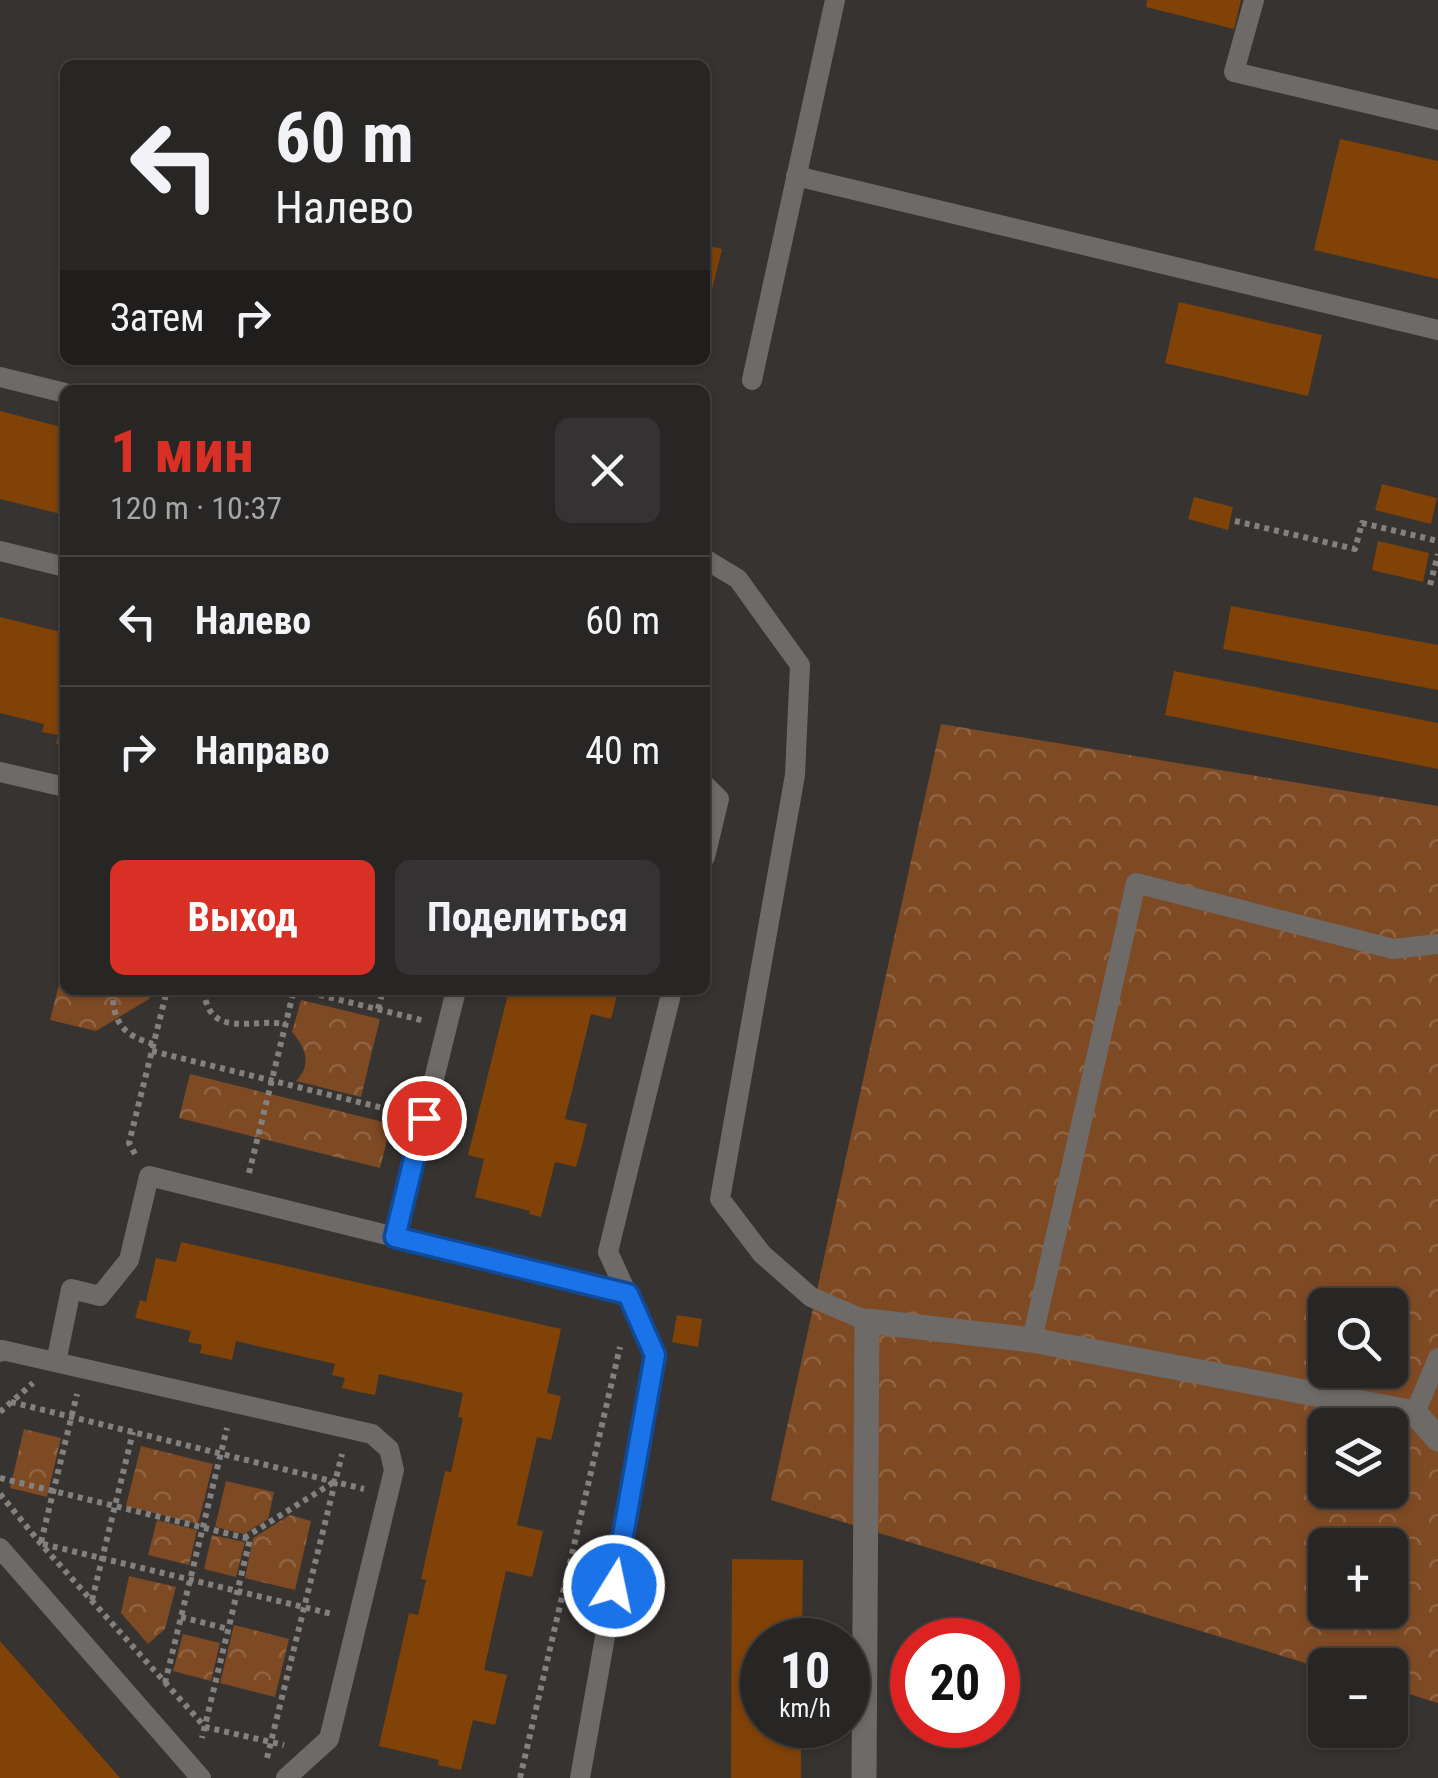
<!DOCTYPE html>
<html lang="ru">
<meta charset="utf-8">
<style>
:root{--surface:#282625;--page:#343232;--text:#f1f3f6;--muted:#a5a5a7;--line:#444342;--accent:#d93025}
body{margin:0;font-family:"Roboto Condensed",sans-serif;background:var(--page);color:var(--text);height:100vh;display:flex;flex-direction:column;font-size:38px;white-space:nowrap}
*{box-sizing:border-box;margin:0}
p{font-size:32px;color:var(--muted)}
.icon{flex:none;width:55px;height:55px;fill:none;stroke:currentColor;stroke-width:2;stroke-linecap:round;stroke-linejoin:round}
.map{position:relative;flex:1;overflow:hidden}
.side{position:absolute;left:60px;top:385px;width:650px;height:610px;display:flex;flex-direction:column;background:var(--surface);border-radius:15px;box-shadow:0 2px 8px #0004,0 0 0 2px var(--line)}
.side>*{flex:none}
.hud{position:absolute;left:60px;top:60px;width:650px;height:305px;border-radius:15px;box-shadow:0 2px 8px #0004,0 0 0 2px var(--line);background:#282625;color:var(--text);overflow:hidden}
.controls{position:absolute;left:1308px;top:1288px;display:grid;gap:20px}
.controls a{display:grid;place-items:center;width:100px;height:100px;border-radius:15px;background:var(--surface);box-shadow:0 2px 8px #0004,0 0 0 2px var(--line);font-size:50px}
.speed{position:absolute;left:740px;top:1618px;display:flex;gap:20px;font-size:50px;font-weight:700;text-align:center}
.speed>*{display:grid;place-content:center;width:130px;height:130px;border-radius:50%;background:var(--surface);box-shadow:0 2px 8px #0004,0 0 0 2px var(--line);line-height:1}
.speed small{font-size:25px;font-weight:400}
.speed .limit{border:15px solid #d22;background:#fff;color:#111}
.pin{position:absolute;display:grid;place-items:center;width:85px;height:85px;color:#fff;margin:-42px;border:5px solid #fff;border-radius:50%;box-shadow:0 2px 10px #0007}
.me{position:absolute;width:110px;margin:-55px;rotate:10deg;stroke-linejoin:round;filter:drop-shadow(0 0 8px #0008)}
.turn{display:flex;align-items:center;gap:35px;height:210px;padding:0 50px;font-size:45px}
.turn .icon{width:130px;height:130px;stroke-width:2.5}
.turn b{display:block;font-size:70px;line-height:85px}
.then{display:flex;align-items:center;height:95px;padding:0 50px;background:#0003;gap:20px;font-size:38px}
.round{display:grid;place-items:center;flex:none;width:105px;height:105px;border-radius:15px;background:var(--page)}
.head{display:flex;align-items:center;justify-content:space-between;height:170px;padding:0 50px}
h1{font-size:60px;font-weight:700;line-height:75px;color:var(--accent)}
.cta{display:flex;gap:20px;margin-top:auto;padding:20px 50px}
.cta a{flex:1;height:115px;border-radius:15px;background:var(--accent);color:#fff;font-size:40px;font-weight:700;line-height:115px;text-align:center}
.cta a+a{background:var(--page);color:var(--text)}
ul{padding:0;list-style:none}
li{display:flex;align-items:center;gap:30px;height:130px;padding:0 50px;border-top:2px solid var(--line)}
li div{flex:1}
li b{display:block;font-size:38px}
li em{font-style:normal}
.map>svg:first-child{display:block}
.park{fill:url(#park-crowns);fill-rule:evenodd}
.building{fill:#814208}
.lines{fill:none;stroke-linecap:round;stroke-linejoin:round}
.path{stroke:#83817f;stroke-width:6;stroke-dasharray:5 5;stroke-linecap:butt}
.service{stroke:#6d6a67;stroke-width:20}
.minor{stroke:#6d6a67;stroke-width:25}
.route-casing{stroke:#114b97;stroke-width:25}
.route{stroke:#1a73e8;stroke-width:18}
</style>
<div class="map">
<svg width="1438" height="1778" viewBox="0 0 1438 1778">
<defs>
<pattern id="park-crowns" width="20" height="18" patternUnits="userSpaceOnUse" patternTransform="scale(2.5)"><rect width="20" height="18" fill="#7e4a24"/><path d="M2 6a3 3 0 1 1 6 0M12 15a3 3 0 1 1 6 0" fill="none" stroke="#906443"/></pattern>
</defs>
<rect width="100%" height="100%" fill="#363331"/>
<g class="park">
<path d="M941 724 1438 806V1703L1390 1688V1665H1325V1669L771 1500ZM1325 1305H1390V1370H1325ZM1325 1425H1390V1490H1325ZM1325 1545H1390V1610H1325Z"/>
<path d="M65 961V990H151L149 999 96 1031 50 1020Z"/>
<path d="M301 1000 380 1019 361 1097 296 1081C312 1065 306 1048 292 1032Z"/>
<path d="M190 1074 391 1124 380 1168 179 1118Z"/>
<path d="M24 1429 61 1438 47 1497 10 1488Z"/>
<path d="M141 1446 213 1464 198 1524 126 1506Z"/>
<path d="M226 1481 274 1492 268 1519 244 1534 215 1527Z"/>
<path d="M290 1515 311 1521 295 1590 245 1578 253 1538Z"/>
<path d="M157 1520 197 1530 189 1565 148 1555Z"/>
<path d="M212 1535 245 1542 236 1577 204 1569Z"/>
<path d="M129 1576 176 1587 165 1629 148 1644 121 1613Z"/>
<path d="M234 1625 289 1639 275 1697 220 1683Z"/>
<path d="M183 1634 220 1643 211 1681 173 1671Z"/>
</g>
<g class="building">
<path d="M1147 0H1241L1234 29 1146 7Z"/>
<path d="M1340 139 1438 161V279L1314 250Z"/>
<path d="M705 245 722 249 706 315H705Z"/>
<path d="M1179 302 1322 335 1308 396 1165 363Z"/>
<path d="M0 411 65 428V515L0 499Z"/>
<path d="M1382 484 1437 498 1431 524 1375 510Z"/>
<path d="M1194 497 1233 507 1228 530 1188 519Z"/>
<path d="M1378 541 1429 553 1423 582 1372 570Z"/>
<path d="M1231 606 1438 645V690L1223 649Z"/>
<path d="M0 617 65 633V746L56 744 58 735 42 732 44 724 0 713Z"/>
<path d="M1174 671 1438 723V769L1165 715Z"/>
<path d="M509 990H618L611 1019 591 1014 565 1119 587 1124 582 1146 576 1167 555 1162 541 1217 529 1214 530 1211 475 1197 484 1159 468 1155Z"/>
<path d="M181 1242 561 1329 547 1393 561 1396 553 1432 551 1440 537 1437 517 1525 543 1531 535 1566 532 1577 506 1571 484 1670 507 1675 498 1713 495 1725 473 1720 461 1770 438 1765 439 1760 379 1746 409 1613 418 1615 426 1580 421 1579 445 1471 451 1472 463 1418 458 1417 463 1393 379 1374 375 1395 359 1392 342 1388 345 1378 332 1375 335 1364 236 1341 232 1360 200 1353 202 1345 188 1342 191 1331 135 1318 140 1300 146 1302 156 1258 176 1262Z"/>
<path d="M677 1315 702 1319 698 1347 672 1342Z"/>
<path d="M732 1559 803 1560 802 1640H762V1725H801V1778H731Z"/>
<path d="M0 1641 36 1682 120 1778H0Z"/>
</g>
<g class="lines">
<g class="path">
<path d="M1235 521 1355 549 1362 523 1438 541"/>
<path d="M1430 585 1438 554"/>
<path d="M113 990C112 1022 123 1035 153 1044"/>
<path d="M204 990C208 1040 254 1018 286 1024"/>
<path d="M300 990 425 1021"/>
<path d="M378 1009 383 990"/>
<path d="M152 1051 399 1112"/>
<path d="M135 1154 129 1143 167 990"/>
<path d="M249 1173 294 990"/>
<path d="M11 1402 364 1489"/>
<path d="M0 1412 33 1383"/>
<path d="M0 1478 250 1539 202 1738"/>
<path d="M0 1494 41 1544 205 1727 284 1745"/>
<path d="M244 1538 334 1482"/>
<path d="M41 1542 77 1394"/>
<path d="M43 1544 332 1614"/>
<path d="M92 1600 133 1432"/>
<path d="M181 1617 228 1629"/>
<path d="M165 1683 227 1428"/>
<path d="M267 1758 342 1454"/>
<path d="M520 1778 620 1347"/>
</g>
<g class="service">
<path d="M1254 0 1234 72 1438 120"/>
<path d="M796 176 1438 330"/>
<path d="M0 377 65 393"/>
<path d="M752 380 835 0"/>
<path d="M0 551 65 567"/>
<path d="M705 559 738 579 800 665 795 775 720 1199 762 1254 811 1297 867 1321"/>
<path d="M0 772 65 787"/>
<path d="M705 785 719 799 705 857"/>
<path d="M456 990 395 1237 627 1294"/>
<path d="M1032 1340 1136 883 1393 949 1438 944"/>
<path d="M0 1352 2 1350 372 1434 389 1449 394 1470 329 1739 286 1778"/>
<path d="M56 1362 71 1289 100 1296 129 1260 149 1176 395 1237"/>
<path d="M1415 1413 1438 1358"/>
<path d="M0 1548 201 1778"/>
<path d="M580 1778 655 1355 608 1252 672 990"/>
</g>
<path class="minor" d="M864 1778 867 1321 1032 1340 1415 1413 1438 1439"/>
</g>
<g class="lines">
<g class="route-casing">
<path id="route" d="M424 1118 395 1237 628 1294 655 1355 614 1586"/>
</g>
<use href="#route" class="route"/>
</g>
</svg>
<div class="controls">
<a><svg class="icon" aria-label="search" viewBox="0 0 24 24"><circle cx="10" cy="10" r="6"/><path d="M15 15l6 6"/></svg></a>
<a><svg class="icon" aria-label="layers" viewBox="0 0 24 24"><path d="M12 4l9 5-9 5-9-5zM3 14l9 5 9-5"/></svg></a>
<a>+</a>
<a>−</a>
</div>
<div class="speed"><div>10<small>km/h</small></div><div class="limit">20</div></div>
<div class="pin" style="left:424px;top:1118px;background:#d93025"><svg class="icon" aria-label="arrive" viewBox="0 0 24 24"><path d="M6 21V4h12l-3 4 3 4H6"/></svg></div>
<svg class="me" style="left:614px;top:1586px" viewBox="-20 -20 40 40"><circle r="17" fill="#1a73e8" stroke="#fff" stroke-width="3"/><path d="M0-11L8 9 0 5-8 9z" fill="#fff"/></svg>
<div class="hud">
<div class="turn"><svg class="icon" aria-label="left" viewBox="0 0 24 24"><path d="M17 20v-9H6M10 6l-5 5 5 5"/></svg><div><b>60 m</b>Налево</div></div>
<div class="then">Затем<svg class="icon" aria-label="right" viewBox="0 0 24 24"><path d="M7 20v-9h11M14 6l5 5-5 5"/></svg></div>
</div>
<section class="side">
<div class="head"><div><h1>1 мин</h1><p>120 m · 10:37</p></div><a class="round"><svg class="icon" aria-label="close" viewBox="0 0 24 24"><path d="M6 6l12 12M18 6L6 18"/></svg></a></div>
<ul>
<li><svg class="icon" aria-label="left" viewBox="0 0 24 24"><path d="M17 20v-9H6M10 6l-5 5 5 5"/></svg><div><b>Налево</b></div><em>60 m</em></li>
<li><svg class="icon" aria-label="right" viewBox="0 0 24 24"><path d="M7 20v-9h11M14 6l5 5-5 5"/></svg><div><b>Направо</b></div><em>40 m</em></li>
</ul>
<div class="cta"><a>Выход</a><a>Поделиться</a></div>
</section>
</div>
